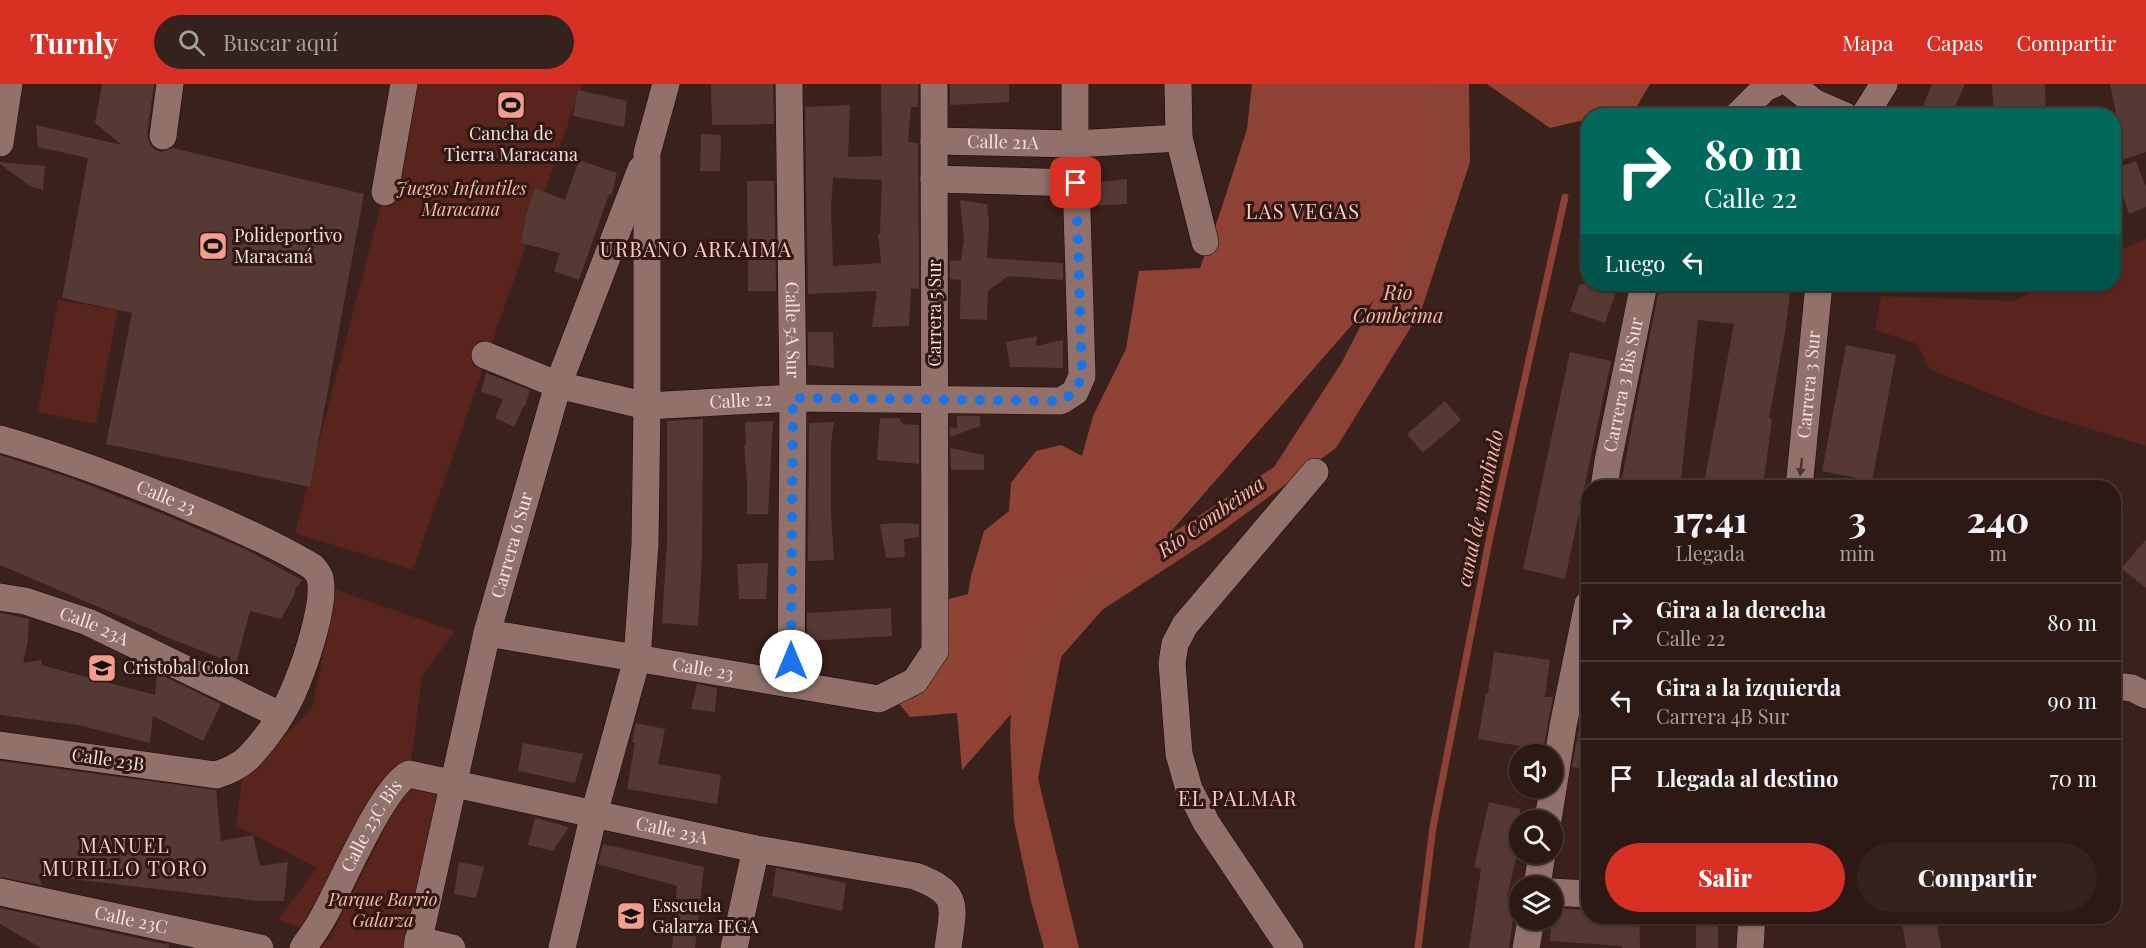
<!DOCTYPE html>
<html lang="es">
<meta charset="utf-8">
<style>
:root{--surface:#2c1914;--page:#34221d;--text:#f1f3f6;--muted:#a6a0a0;--line:#483834;--accent:#d93025}
body{margin:0;font-family:"Playfair Display",serif;background:var(--page);color:var(--text);height:100vh;display:flex;flex-direction:column;font-size:22px;white-space:nowrap}
*{box-sizing:border-box;margin:0}
p{font-size:20px;color:var(--muted)}
.icon{flex:none;width:33px;height:33px;fill:none;stroke:currentColor;stroke-width:2;stroke-linecap:round;stroke-linejoin:round}
.map{position:relative;flex:1;overflow:hidden}
.sheet{position:absolute;left:1581px;top:396px;width:540px;height:444px;display:flex;flex-direction:column;background:var(--surface);border-radius:24px;box-shadow:0 2px 4px #0004,0 0 0 2px var(--line)}
.sheet>*{flex:none}
.guide{position:absolute;left:1581px;top:24px;width:540px;height:183px;border-radius:24px;box-shadow:0 2px 4px #0004,0 0 0 2px var(--line);background:#00695c;color:#fff;overflow:hidden}
.buttons{position:absolute;left:1509px;top:660px;display:grid;gap:12px}
.buttons a{display:grid;place-items:center;width:54px;height:54px;border-radius:50%;background:var(--surface);box-shadow:0 2px 4px #0004,0 0 0 2px var(--line);font-size:30px}
.pin{position:absolute;display:grid;place-items:center;width:51px;height:51px;color:#fff;margin:-26px;border-radius:12px;box-shadow:0 3px 9px #0006}
.me{position:absolute;width:66px;margin:-33px;rotate:0deg;stroke-linejoin:round;filter:drop-shadow(0 0 4px #0008)}
.turn{display:flex;align-items:center;gap:21px;height:126px;padding:0 24px;font-size:27px}
.turn .icon{width:78px;height:78px;stroke-width:2.5}
.turn b{display:block;font-size:42px;line-height:51px}
.then{display:flex;align-items:center;height:57px;padding:0 24px;background:#0003;gap:12px;font-size:22px}
.eta{display:flex;justify-content:space-evenly;align-items:center;height:102px;text-align:center}
.eta b{font-size:36px;font-weight:800;line-height:42px}
.button{display:flex;gap:12px;margin-top:auto;padding:12px 24px}
.button a{flex:1;height:69px;border-radius:36px;background:var(--accent);color:#fff;font-size:24px;font-weight:800;line-height:69px;text-align:center}
.button a+a{background:var(--page);color:var(--text)}
ul{padding:0;list-style:none}
li{display:flex;align-items:center;gap:18px;height:78px;padding:0 24px;border-top:2px solid var(--line)}
li div{flex:1}
li b{display:block;font-size:22px}
li em{font-style:normal}
header{display:flex;align-items:center;gap:36px;box-sizing:border-box;height:84px;padding:0 30px;background:var(--accent);color:#fff}
header strong{font-size:28px}
nav{display:flex;gap:33px;margin-inline-start:auto;font-size:21px}
.search{width:420px;height:54px;background:var(--page);display:flex;align-items:center;gap:15px;box-sizing:border-box;padding:0 21px;border-radius:33px;color:var(--muted);font-size:22px}
.map>svg:first-child{display:block}
.green{fill:#58241b}
.forest{fill:#8e4335}
.water{fill:#8c4234}
.lines{fill:none;stroke-linecap:round;stroke-linejoin:round}
.stream{stroke:#8c4234;stroke-width:7}
.building{fill:#563933;fill-rule:evenodd}
.minor-casing{stroke:#210906;stroke-width:28}
.minor{stroke:#91716a;stroke-width:27}
.oneway{fill:#4d322c}
.route{stroke:#1a73e8;stroke-width:10;stroke-dasharray:0 18}
.labels{text-anchor:middle;stroke-width:6;stroke-linejoin:round;paint-order:stroke}
.poi-label{font-size:18px;fill:#f4e1dd;stroke:#301712;text-anchor:start}
.street-label{font-size:18px;fill:#f4e1dd;stroke:#301712}
.park-label{font-size:18px;font-style:italic;fill:#f9b6a9;stroke:#301712}
.neighbourhood-label{font-size:20px;letter-spacing:1.5px;fill:#ffccc1;stroke:#301712}
.water-label{font-size:20px;font-style:italic;fill:#f8b6a8;stroke:#301712}
</style>
<header>
<strong>Turnly</strong>
<div class="search"><svg class="icon" aria-label="search" viewBox="0 0 24 24"><circle cx="10" cy="10" r="6"/><path d="M15 15l6 6"/></svg>Buscar aquí</div>
<nav><a>Mapa</a><a>Capas</a><a>Compartir</a></nav>
</header>
<div class="map">
<svg width="2146" height="864" viewBox="0 0 2146 864">
<rect width="100%" height="100%" fill="#3b211b"/>
<g class="green">
<path d="M413 0H582L413 486 295 449Z"/>
<path d="M2146 155V362L2038 329 1929 285 1917 260 1875 246 1881 212 2014 217 2045 200H2114V168Z"/>
<path d="M58 216 118 226 96 340 38 328Z"/>
<path d="M336 506 455 547 422 592 410 685 302 844 278 836 317 784 236 742 242 694 312 625Z"/>
<path d="M408 697 446 704 411 864H319L331 852Z"/>
</g>
<g class="forest">
<path d="M1252 0H1430L1440 33 1421 162 962 686 957 629 910 633 897 617 945 570 949 515 968 510 971 492 984 447 1009 427 1011 399 1036 367 1061 361 1082 372 1093 332 1126 265 1139 187 1200 184 1219 132 1247 45Z"/>
<path d="M1487 0H1650L1636 24 1602 31 1588 32V35L1550 44Z"/>
</g>
<path class="water" d="M1428 0H1469L1470 78 1421 227 1336 364 1211 455 1099 528 1063 563 1038 694 1079 864H1044L1031 817 1014 737 1010 650 1013 578 1065 497 1154 461 1274 383 1342 278 1416 134 1435 23Z"/>
<g class="lines">
<path class="stream" d="M1418 864 1433 743 1490 452 1565 113"/>
</g>
<g class="building">
<path d="M102 0H154L147 50 149 58 154 65 161 68 173 64 364 110 310 403 106 360 132 229 62 214 88 74 38 63 36 41 122 61 95 39Z"/>
<path d="M711 0H773L774 40 712 41Z"/>
<path d="M881 0H918V23H911L908 58 918 59 919 205 911 204 909 242 872 243 877 207 808 210 805 23 850 21 848 73 882 72ZM833 94 882 96 880 150H878L881 179 833 182 831 123Z"/>
<path d="M950 0H1009V18L950 21Z"/>
<path d="M1932 0H1965L1951 32H1919Z"/>
<path d="M1992 0H2045L2046 32H1994Z"/>
<path d="M2110 0H2146V68L2122 76 2116 55 2121 53Z"/>
<path d="M578 6 627 17 624 43 573 32Z"/>
<path d="M701 50 721 51 720 87H700Z"/>
<path d="M579 76 617 89 612 111 609 110 579 196 554 187 560 169 521 159 526 131 535 104 565 116Z"/>
<path d="M2136 77 2146 103V123L2129 130 2114 85Z"/>
<path d="M0 78 45 82 43 106 30 102 0 80Z"/>
<path d="M1127 95V120L1093 122 1092 99Z"/>
<path d="M747 97H774L776 207H748Z"/>
<path d="M960 116 987 120 989 139 987 174 1063 179V196L1008 192 988 207 987 236 960 235 961 196 950 195V177L961 176 964 156Z"/>
<path d="M1580 200H1619L1605 239 1570 227Z"/>
<path d="M1660 200H1791L1786 243 1769 334 1772 335 1763 404H1703L1734 240 1698 236 1680 404H1620Z"/>
<path d="M808 248H833L834 284 808 281Z"/>
<path d="M1037 252 1036 262 1063 256V284L1010 283 1006 258Z"/>
<path d="M1846 261 1896 271 1872 397 1822 387Z"/>
<path d="M1570 268 1611 277 1565 495 1523 485Z"/>
<path d="M486 289 530 306 525 322 524 321 514 343 495 334 503 315 481 308Z"/>
<path d="M1445 317 1461 336 1423 369 1407 350Z"/>
<path d="M957 332H980V342L950 353V343L957 344Z"/>
<path d="M880 334H899L903 340 919 341V380L877 376Z"/>
<path d="M703 335 702 474 698 542 662 539 667 457V337Z"/>
<path d="M773 337 768 430H747V398L744 361H746L745 338Z"/>
<path d="M834 338 831 360V431L834 476 808 477 809 339Z"/>
<path d="M950 364 984 371V386H951Z"/>
<path d="M0 371 68 393 163 430 247 466 302 496 295 506 294 512 281 535 250 527 236 580 166 553 150 545 0 481Z"/>
<path d="M903 439 919 440V453L904 455 905 473 886 474 880 440Z"/>
<path d="M2146 456V504L2121 484Z"/>
<path d="M768 479 766 515H739L737 480Z"/>
<path d="M891 524 892 552 807 557V529Z"/>
<path d="M0 529 29 535 28 556 23 579 42 576 41 581 155 611 157 589 221 620 203 657 153 632 150 659 78 641 0 631Z"/>
<path d="M1494 568 1550 576 1545 613H1553L1543 666 1478 655 1486 609H1488Z"/>
<path d="M697 600 717 604 715 628 691 625Z"/>
<path d="M1585 612H1588V685L1572 683Z"/>
<path d="M636 639 665 645 658 680 721 691 717 720 627 705 635 659 632 658Z"/>
<path d="M523 659 583 670 575 699 518 687Z"/>
<path d="M0 677 216 706 221 757 253 751 260 782 288 778 284 817H259L38 791 42 801 0 793Z"/>
<path d="M1489 718 1520 725V757L1507 813 1516 814 1509 864H1469L1481 785 1474 783Z"/>
<path d="M535 734 569 743 553 767 528 761Z"/>
<path d="M603 760 704 783 695 864H672L677 802 598 780Z"/>
<path d="M459 778 484 783 476 814 454 810Z"/>
<path d="M776 784 846 799 842 827 772 812Z"/>
<path d="M0 824 169 861V864H41L0 840Z"/>
<path d="M1552 824 1588 826V832H1639L1640 864H1622V862L1550 857Z"/>
<path d="M1901 832H1935L1941 864H1906Z"/>
<rect x="1696" y="841" width="22" height="23"/>
</g>
<g class="lines">
<g class="minor-casing">
<g id="minor">
<path id="s1" d="M789 0 793 314 791 599"/>
<path d="M1178 0 1179 54 1205 158"/>
<path d="M1791 0 1815 19 1845 32"/>
<path d="M1737 32 1765 4 1774 0"/>
<path d="M1864 32 1884 0"/>
<path d="M163 52 170 0"/>
<path id="s2" d="M934 57 1075 60 1179 54"/>
<path d="M0 59 9 0"/>
<path d="M934 95 1076 99"/>
<path d="M385 108 404 0"/>
<path id="s3" d="M485 271 558 301 647 322 793 314 1061 317 1075 308 1082 292 1075 60V0"/>
<path id="s4" d="M0 355C66 374 130 398 193 425 234 442 275 460 313 483 316 487 319 490 320 494 326 519 306 577 296 601 286 627 267 654 248 674 238 683 229 687 216 691L0 661"/>
<path id="s5" d="M1604 404 1608 377 1644 200"/>
<path id="s6" d="M1799 404 1819 200"/>
<path id="s7" d="M0 513 25 517 88 538 280 631"/>
<path id="s8" d="M487 549 879 615 915 597 935 567 934 0"/>
<path d="M2114 602 2132 604 2146 611"/>
<path d="M1548 736 1563 642 1588 520"/>
<path d="M1537 802 1542 770"/>
<path id="s9" d="M0 808 260 864"/>
<path d="M1552 808 1588 810"/>
<path d="M418 856 452 864"/>
<path id="s10" d="M303 864C309 855 316 846 321 837 340 805 381 704 409 690L756 765 915 792C960 809 954 820 948 864"/>
<path id="s11" d="M417 864 487 549 558 301 641 85"/>
<path d="M562 864 594 730 637 575 645 460 647 322V69L666 0"/>
<path d="M734 864 756 765"/>
<path d="M1290 864 1207 740 1189 705 1179 670 1172 579 1175 560 1185 541 1315 388"/>
<path d="M1526 864 1531 836"/>
<path d="M1750 864 1752 832"/>
</g>
</g>
<use href="#minor" class="minor"/>
</g>
<defs><path id="oneway-solid" d="M-6-.8H1V-3.2L6.5 0L1 3.2V.8H-6Z" transform="scale(1.5)"/></defs>
<use class="oneway" href="#oneway-solid" transform="translate(1801 383) rotate(96)"/>
<g class="lines">
<path class="route" d="M791 577 793 314 1061 317 1075 308 1082 292 1076 99"/>
</g>
<defs>
<g id="stadium-square" transform="scale(1.5)"><rect x="-9" y="-9" width="18" height="18" rx="4" fill="#f49d8c" stroke="#301712"/><path d="M0-5a6.5 5 0 1 0 0 10a6.5 5 0 1 0 0-10ZM-3.5-1.8h7v3.6h-7Z" fill="#111"/></g>
<g id="school-square" transform="scale(1.5)"><rect x="-9" y="-9" width="18" height="18" rx="4" fill="#f49d8c" stroke="#301712"/><path d="M0-5L7-2L0 1L-7-2ZM-4 1L0 2.5L4 1V4Q0 6-4 4Z" fill="#111"/></g>
</defs>
<g fill-rule="evenodd">
<use href="#stadium-square" x="511" y="21"/>
<use href="#stadium-square" x="213" y="162"/>
<use href="#school-square" x="102" y="584"/>
<use href="#school-square" x="631" y="832"/>
</g>
<g class="labels">
<g class="poi-label">
<text x="511" y="56" text-anchor="middle">Cancha de<tspan x="511" dy="21">Tierra Maracana</tspan></text>
<text x="234" y="158">Polideportivo<tspan x="234" dy="21">Maracaná</tspan></text>
<text x="123" y="590">Cristobal Colon</text>
<text x="652" y="828">Esscuela<tspan x="652" dy="21">Galarza IEGA</tspan></text>
</g>
<g class="street-label">
<text dy="6" stroke="none"><textPath href="#s2" startOffset="69">Calle 21A</textPath></text>
<text transform="translate(935 229) rotate(-90)" y="6">Carrera 5 Sur</text>
<text dy="6" stroke="none"><textPath href="#s1" startOffset="246">Calle 5A Sur</textPath></text>
<text dy="6" stroke="none"><textPath href="#s5" startOffset="105">Carrera 3 Bis Sur</textPath></text>
<text dy="6" stroke="none"><textPath href="#s6" startOffset="104">Carrera 3 Sur</textPath></text>
<text dy="6" stroke="none"><textPath href="#s3" startOffset="264">Calle 22</textPath></text>
<text dy="6" stroke="none"><textPath href="#s4" startOffset="176">Calle 23</textPath></text>
<text dy="6" stroke="none"><textPath href="#s11" startOffset="414">Carrera 6 Sur</textPath></text>
<text dy="6" stroke="none"><textPath href="#s7" startOffset="99">Calle 23A</textPath></text>
<text dy="6" stroke="none"><textPath href="#s8" startOffset="219">Calle 23</textPath></text>
<text transform="translate(108 676) rotate(8)" y="6">Calle 23B</text>
<text dy="6" stroke="none"><textPath href="#s10" startOffset="140">Calle 23C Bis</textPath></text>
<text dy="6" stroke="none"><textPath href="#s10" startOffset="474">Calle 23A</textPath></text>
<text dy="6" stroke="none"><textPath href="#s9" startOffset="134">Calle 23C</textPath></text>
</g>
<g class="park-label">
<text x="461" y="111">Juegos Infantiles<tspan x="461" dy="21">Maracana</tspan></text>
<text x="383" y="822">Parque Barrio<tspan x="383" dy="21">Galarza</tspan></text>
</g>
<g class="neighbourhood-label">
<text x="1303" y="135">LAS VEGAS</text>
<text x="696" y="173">URBANO ARKAIMA</text>
<text x="1238" y="722">EL PALMAR</text>
<text x="125" y="769">MANUEL<tspan x="125" dy="23">MURILLO TORO</tspan></text>
</g>
<g class="water-label">
<text x="1398" y="216">Rio<tspan x="1398" dy="23">Combeima</tspan></text>
<text transform="translate(1480 424) rotate(-78)" y="7">canal de mirolindo</text>
<text transform="translate(1211 433) rotate(-35)" y="7">Río Combeima</text>
</g>
</g>
</svg>
<div class="buttons">
<a><svg class="icon" aria-label="sound" viewBox="0 0 24 24"><path d="M4 9h4l5-4v14l-5-4H4zM17 9q2 3 0 6"/></svg></a>
<a><svg class="icon" aria-label="search" viewBox="0 0 24 24"><circle cx="10" cy="10" r="6"/><path d="M15 15l6 6"/></svg></a>
<a><svg class="icon" aria-label="layers" viewBox="0 0 24 24"><path d="M12 4l9 5-9 5-9-5zM3 14l9 5 9-5"/></svg></a>
</div>
<div class="pin" style="left:1076px;top:99px;background:#d93025"><svg class="icon" aria-label="arrive" viewBox="0 0 24 24"><path d="M6 21V4h12l-3 4 3 4H6"/></svg></div>
<svg class="me" style="left:791px;top:577px" viewBox="-20 -20 40 40"><circle r="19" fill="#fff"/><path d="M0-13L10 11 0 6-10 11z" fill="#1a73e8"/></svg>
<div class="guide">
<div class="turn"><svg class="icon" aria-label="right" viewBox="0 0 24 24"><path d="M7 20v-9h11M14 6l5 5-5 5"/></svg><div><b>80 m</b>Calle 22</div></div>
<div class="then">Luego<svg class="icon" aria-label="left" viewBox="0 0 24 24"><path d="M17 20v-9H6M10 6l-5 5 5 5"/></svg></div>
</div>
<section class="sheet">
<div class="eta">
<div><b>17:41</b><p>Llegada</p></div>
<div><b>3</b><p>min</p></div>
<div><b>240</b><p>m</p></div>
</div>
<ul>
<li><svg class="icon" aria-label="right" viewBox="0 0 24 24"><path d="M7 20v-9h11M14 6l5 5-5 5"/></svg><div><b>Gira a la derecha</b><p>Calle 22</p></div><em>80 m</em></li>
<li><svg class="icon" aria-label="left" viewBox="0 0 24 24"><path d="M17 20v-9H6M10 6l-5 5 5 5"/></svg><div><b>Gira a la izquierda</b><p>Carrera 4B Sur</p></div><em>90 m</em></li>
<li><svg class="icon" aria-label="arrive" viewBox="0 0 24 24"><path d="M6 21V4h12l-3 4 3 4H6"/></svg><div><b>Llegada al destino</b></div><em>70 m</em></li>
</ul>
<div class="button"><a>Salir</a><a>Compartir</a></div>
</section>
</div>
